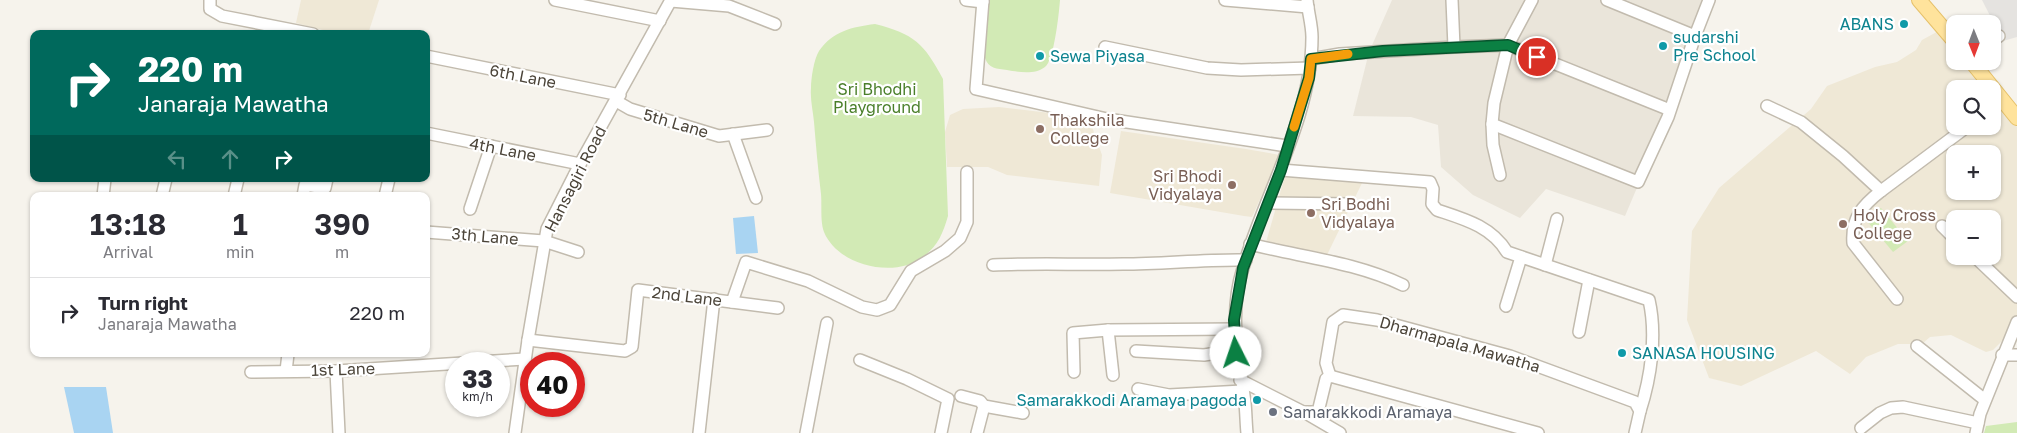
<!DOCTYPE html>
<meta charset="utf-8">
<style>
:root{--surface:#fff;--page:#f2f2f3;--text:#2b2b33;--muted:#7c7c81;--line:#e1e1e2}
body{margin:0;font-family:"Golos Text",sans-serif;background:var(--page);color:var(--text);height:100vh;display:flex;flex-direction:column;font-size:19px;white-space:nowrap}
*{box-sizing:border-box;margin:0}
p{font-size:16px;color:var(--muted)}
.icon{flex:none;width:28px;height:28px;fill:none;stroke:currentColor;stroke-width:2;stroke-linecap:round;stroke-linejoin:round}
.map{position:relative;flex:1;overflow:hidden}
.panel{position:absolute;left:30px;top:192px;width:400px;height:165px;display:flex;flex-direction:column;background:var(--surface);border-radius:10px;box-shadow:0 1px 4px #0004}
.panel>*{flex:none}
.hud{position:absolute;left:30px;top:30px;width:400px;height:152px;border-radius:10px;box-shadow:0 1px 4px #0004;background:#00695c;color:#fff;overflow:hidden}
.needle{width:32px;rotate:179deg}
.buttons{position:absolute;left:1946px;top:15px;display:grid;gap:10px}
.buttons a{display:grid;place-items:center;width:55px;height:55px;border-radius:10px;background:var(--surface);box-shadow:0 1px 4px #0004;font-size:25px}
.speed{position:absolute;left:445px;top:352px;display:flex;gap:10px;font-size:25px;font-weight:700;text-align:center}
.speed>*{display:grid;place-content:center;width:65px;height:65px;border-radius:50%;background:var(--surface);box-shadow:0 1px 4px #0004;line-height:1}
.speed small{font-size:12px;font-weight:400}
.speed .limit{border:8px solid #d22;background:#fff;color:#111}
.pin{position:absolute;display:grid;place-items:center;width:42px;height:42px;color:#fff;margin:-21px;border:2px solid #fff;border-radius:50%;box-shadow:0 1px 5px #0007}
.me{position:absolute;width:55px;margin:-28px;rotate:356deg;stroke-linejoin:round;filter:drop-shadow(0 0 4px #0008)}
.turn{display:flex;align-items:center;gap:18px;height:105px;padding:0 25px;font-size:22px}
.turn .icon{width:65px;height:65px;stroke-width:2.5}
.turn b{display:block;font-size:35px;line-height:42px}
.lanes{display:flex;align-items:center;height:48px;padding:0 25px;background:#0003;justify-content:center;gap:25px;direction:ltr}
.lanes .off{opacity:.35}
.eta{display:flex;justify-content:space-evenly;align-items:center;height:85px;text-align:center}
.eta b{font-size:30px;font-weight:600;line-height:35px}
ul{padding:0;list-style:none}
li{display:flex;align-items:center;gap:15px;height:70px;padding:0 25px;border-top:1px solid var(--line)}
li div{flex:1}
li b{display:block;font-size:19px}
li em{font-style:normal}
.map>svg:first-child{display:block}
.residential{fill:#eae5da}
.education{fill:#efe8d6;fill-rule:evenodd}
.green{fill:#d2eab5}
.parking{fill:#e5e3e0}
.water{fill:#a9d4f2}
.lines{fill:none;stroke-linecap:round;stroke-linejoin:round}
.minor-casing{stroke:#c2bbae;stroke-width:14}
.major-casing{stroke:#e6c16a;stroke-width:16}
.minor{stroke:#fff;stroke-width:11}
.major{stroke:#ffe39c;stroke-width:14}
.route-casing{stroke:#07532c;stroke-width:12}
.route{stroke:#0b8043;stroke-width:9}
.slow{stroke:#f59e0b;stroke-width:9}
.culture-dot{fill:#0f9aa8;stroke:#fff;stroke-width:2}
.education-dot{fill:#8d6e63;stroke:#fff;stroke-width:2}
.worship-dot{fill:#6b7280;stroke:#fff;stroke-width:2}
.labels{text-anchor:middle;stroke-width:4.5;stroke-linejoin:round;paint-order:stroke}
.culture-label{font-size:16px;fill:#0d838f;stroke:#fff;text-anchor:start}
.street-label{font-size:16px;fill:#4b4439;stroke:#fff}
.park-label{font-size:16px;fill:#4a7f2a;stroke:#fff}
.education-label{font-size:16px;fill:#785e54;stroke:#fff;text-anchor:start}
.worship-label{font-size:16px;fill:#5b616d;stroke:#fff;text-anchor:start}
</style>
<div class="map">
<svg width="2017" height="433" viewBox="0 0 2017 433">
<rect width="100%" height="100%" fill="#f6f3ec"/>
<path class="residential" d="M1392 0H1709L1670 110 1625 216 1546 189 1520 218 1473 195 1441 167 1438 125 1411 117 1353 116 1369 52Z"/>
<g class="education">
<path d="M301 0H379L368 34H338L296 23Z"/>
<path d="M1944 28 1955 46V61H1965L1988 89H1955V126H1992L1993 93 2017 127V318L2005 338 1993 350 1986 352 1951 335 1930 337 1922 344H1898L1866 357 1850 374 1816 351 1741 386 1709 378 1687 320 1692 231 1719 188 1811 109 1827 86 1875 67 1897 62 1916 50 1922 40ZM1955 154H1992V191H1955ZM1955 219H1992V256H1955Z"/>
<path d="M999 107 1067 115 1090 121 1102 155 1099 186 1007 175 988 167H947L945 132 950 115 963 109Z"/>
<path d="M1121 131 1246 149 1280 155 1252 217 1244 216 1110 193Z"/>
<path d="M1286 172 1363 181 1326 257 1265 246Z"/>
</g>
<g class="green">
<path d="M989 0H1060C1059 13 1054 60 1045 67 1035 75 1018 72 1007 70 997 69 988 68 985 58 981 45 987 14 989 0Z"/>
<path d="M875 24C914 34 924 43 943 79L948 216C943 233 938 246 923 257 895 279 838 266 824 232 820 222 822 205 821 194 818 170 816 146 814 122 813 111 810 99 811 88 811 78 814 59 819 51 833 31 852 27 875 24Z"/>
<path d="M1881 208 1908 241 1893 252 1866 220Z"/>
<path d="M2017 422V433H1984L1986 426Z"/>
</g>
<path class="parking" d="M1982 0H2017V37L2003 41Z"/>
<g class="water">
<path d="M754 216 758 253 736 254 733 218Z"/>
<path d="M64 387H106L113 433H74Z"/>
</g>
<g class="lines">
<g class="minor-casing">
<g id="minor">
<path d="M210 0V9L222 16 313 34"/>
<path d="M555 0 660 21"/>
<path d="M966 0 983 2"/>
<path d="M983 0 976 89 1107 119 1287 146"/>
<path d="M1225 0 1308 7"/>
<path d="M1607 0 1695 36 1709 0"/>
<path d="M671 1 729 6 775 24"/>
<path d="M1992 41 1999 36"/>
<path d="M1105 47 1207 68 1241 70 1310 68"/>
<path d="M1454 47 1508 45 1532 0"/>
<path d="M426 56 620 95"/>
<path d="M1311 59 1340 54 1454 47 1452 0"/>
<path d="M616 101 630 109 719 136 767 130"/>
<path d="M1767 106 1801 122 1843 156 1881 191C1863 205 1851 218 1853 243L1897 299"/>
<path d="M1992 108 2002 100"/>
<path d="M1670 110 1508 45 1494 103 1492 124 1638 182 1668 117 1695 36"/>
<path d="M1492 124 1493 145 1500 175"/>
<path d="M426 133 580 164"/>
<path d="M733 134 756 198"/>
<path d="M1281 170 1430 182 1433 189 1432 204 1437 210C1464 219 1491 226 1507 252L1649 300C1657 335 1651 377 1640 411"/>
<path d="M1881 191 1968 126"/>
<path d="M103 196 105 179"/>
<path d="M162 196 166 179"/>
<path d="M234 196 238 179"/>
<path d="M303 196 305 185 325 188 327 179"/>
<path d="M385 196 389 179"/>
<path d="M1267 203 1349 204"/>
<path d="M470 209 491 146"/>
<path d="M1942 226 1955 239"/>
<path d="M426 232 544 241 578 252"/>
<path d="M1250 244C1301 257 1355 262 1403 285"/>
<path d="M1974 256 2017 297"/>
<path d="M993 265C1037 263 1080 265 1123 264 1164 264 1205 259 1246 260"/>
<path d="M1545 265 1557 219"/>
<path d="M732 302 746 262 808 281 862 307 877 310 890 305 911 271 945 251 960 238 967 222V172"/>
<path d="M1506 306 1521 257"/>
<path d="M1108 330 1113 375"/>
<path d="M1579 332 1589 280"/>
<path d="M528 340 625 351 632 347 638 290 778 308"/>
<path d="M1917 346 1985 400"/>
<path d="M1136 351 1204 355 1236 350"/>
<path d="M2002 355H2017"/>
<path d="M860 360 907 379 948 399 941 433"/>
<path d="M286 371 288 354"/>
<path d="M336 371 339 433"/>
<path d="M251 372 336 371 525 359"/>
<path d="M1074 372 1073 333 1108 330 1235 329"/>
<path d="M1330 376 1326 363 1333 322 1343 315 1377 320 1510 356 1635 402 1640 411 1635 433"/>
<path d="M1240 380 1303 412H1318L1326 379 1330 376 1538 433"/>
<path d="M1138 389 1169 395 1242 391"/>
<path d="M961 396 980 401 984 406 1023 413"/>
<path d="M1304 412 1340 433"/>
<path d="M1861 428 1880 413 1891 408 1903 407 1978 423"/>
<path d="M515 433 528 340 547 229 580 164 671 0"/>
<path d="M699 433 714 299"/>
<path d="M806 433 827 323"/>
<path d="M977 433 984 406"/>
<path d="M1247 433C1246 423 1246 413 1245 403 1239 355 1228 316 1243 268 1265 193 1312 117 1312 37 1312 25 1308 12 1307 0"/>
<path d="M1976 433 1980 414 2017 322"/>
</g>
</g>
<g class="major-casing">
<g id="major">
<path d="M1919 0 1955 42"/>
<path d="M1971 61 2017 118"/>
</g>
</g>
<use href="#minor" class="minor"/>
<use href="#major" class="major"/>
</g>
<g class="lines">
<g class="route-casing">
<path id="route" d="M1236 353 1234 320 1243 268 1281 170 1309 78 1311 59 1383 51 1508 45 1537 57"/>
</g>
<use href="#route" class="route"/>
<path class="slow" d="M1294 127 1309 78 1311 59 1348 54"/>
</g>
<g class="culture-dot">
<circle cx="1904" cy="24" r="5"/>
<circle cx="1663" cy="46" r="5"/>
<circle cx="1040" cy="56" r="5"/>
<circle cx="1622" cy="353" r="5"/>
<circle cx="1257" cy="400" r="5"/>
</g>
<g class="education-dot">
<circle cx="1040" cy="129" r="5"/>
<circle cx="1232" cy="185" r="5"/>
<circle cx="1311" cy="213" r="5"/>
<circle cx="1843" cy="224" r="5"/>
</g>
<circle class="worship-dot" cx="1273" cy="412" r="5"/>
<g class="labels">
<g class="culture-label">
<text x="1894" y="30" text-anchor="end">ABANS</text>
<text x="1673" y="43">sudarshi<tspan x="1673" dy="18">Pre School</tspan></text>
<text x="1050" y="62">Sewa Piyasa</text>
<text x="1632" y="359">SANASA HOUSING</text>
<text x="1247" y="406" text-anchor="end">Samarakkodi Aramaya pagoda</text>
</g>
<g class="street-label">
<text transform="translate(523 76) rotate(11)" y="6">6th Lane</text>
<text transform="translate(676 123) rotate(16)" y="6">5th Lane</text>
<text transform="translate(503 149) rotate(11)" y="6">4th Lane</text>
<text transform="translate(575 179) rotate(-63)" y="6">Hansagiri Road</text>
<text transform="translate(485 236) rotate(5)" y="6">3th Lane</text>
<text transform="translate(687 296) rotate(7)" y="6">2nd Lane</text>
<text transform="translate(1460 344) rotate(16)" y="6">Dharmapala Mawatha</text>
<text transform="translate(343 369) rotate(-2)" y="6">1st Lane</text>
</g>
<g class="park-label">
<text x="877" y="95">Sri Bhodhi<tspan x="877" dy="18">Playground</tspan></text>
</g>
<g class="education-label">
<text x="1050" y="126">Thakshila<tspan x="1050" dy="18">College</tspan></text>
<text x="1222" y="182" text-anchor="end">Sri Bhodi<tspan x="1222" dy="18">Vidyalaya</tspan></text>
<text x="1321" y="210">Sri Bodhi<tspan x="1321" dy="18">Vidyalaya</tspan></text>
<text x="1853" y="221">Holy Cross<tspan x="1853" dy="18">College</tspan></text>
</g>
<g class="worship-label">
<text x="1283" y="418">Samarakkodi Aramaya</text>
</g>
</g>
</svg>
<div class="buttons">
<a><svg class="needle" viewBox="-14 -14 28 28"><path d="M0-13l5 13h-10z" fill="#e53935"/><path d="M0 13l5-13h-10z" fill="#7c7c81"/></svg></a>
<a><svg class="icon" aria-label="search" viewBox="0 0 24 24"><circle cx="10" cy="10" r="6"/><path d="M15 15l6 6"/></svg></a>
<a>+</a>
<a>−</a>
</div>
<div class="speed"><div>33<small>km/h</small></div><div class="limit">40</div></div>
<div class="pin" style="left:1537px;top:57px;background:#d93025"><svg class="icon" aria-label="arrive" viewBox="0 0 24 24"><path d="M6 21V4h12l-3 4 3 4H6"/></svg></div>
<svg class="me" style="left:1236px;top:353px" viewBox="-20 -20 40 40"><circle r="19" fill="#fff"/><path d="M0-13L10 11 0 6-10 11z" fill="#0b8043"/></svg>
<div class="hud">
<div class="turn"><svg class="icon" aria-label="right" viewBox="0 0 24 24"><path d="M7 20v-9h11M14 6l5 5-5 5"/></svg><div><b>220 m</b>Janaraja Mawatha</div></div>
<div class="lanes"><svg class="icon off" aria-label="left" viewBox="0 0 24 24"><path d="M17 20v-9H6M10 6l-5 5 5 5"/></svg><svg class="icon off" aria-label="ahead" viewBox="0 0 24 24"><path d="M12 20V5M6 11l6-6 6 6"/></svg><svg class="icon" aria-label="right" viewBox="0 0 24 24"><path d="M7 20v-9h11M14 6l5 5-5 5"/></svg></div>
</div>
<section class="panel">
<div class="eta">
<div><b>13:18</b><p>Arrival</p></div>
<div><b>1</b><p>min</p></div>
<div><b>390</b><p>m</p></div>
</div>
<ul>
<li><svg class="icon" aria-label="right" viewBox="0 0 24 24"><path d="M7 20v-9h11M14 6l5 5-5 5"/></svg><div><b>Turn right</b><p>Janaraja Mawatha</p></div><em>220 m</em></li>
</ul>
</section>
</div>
